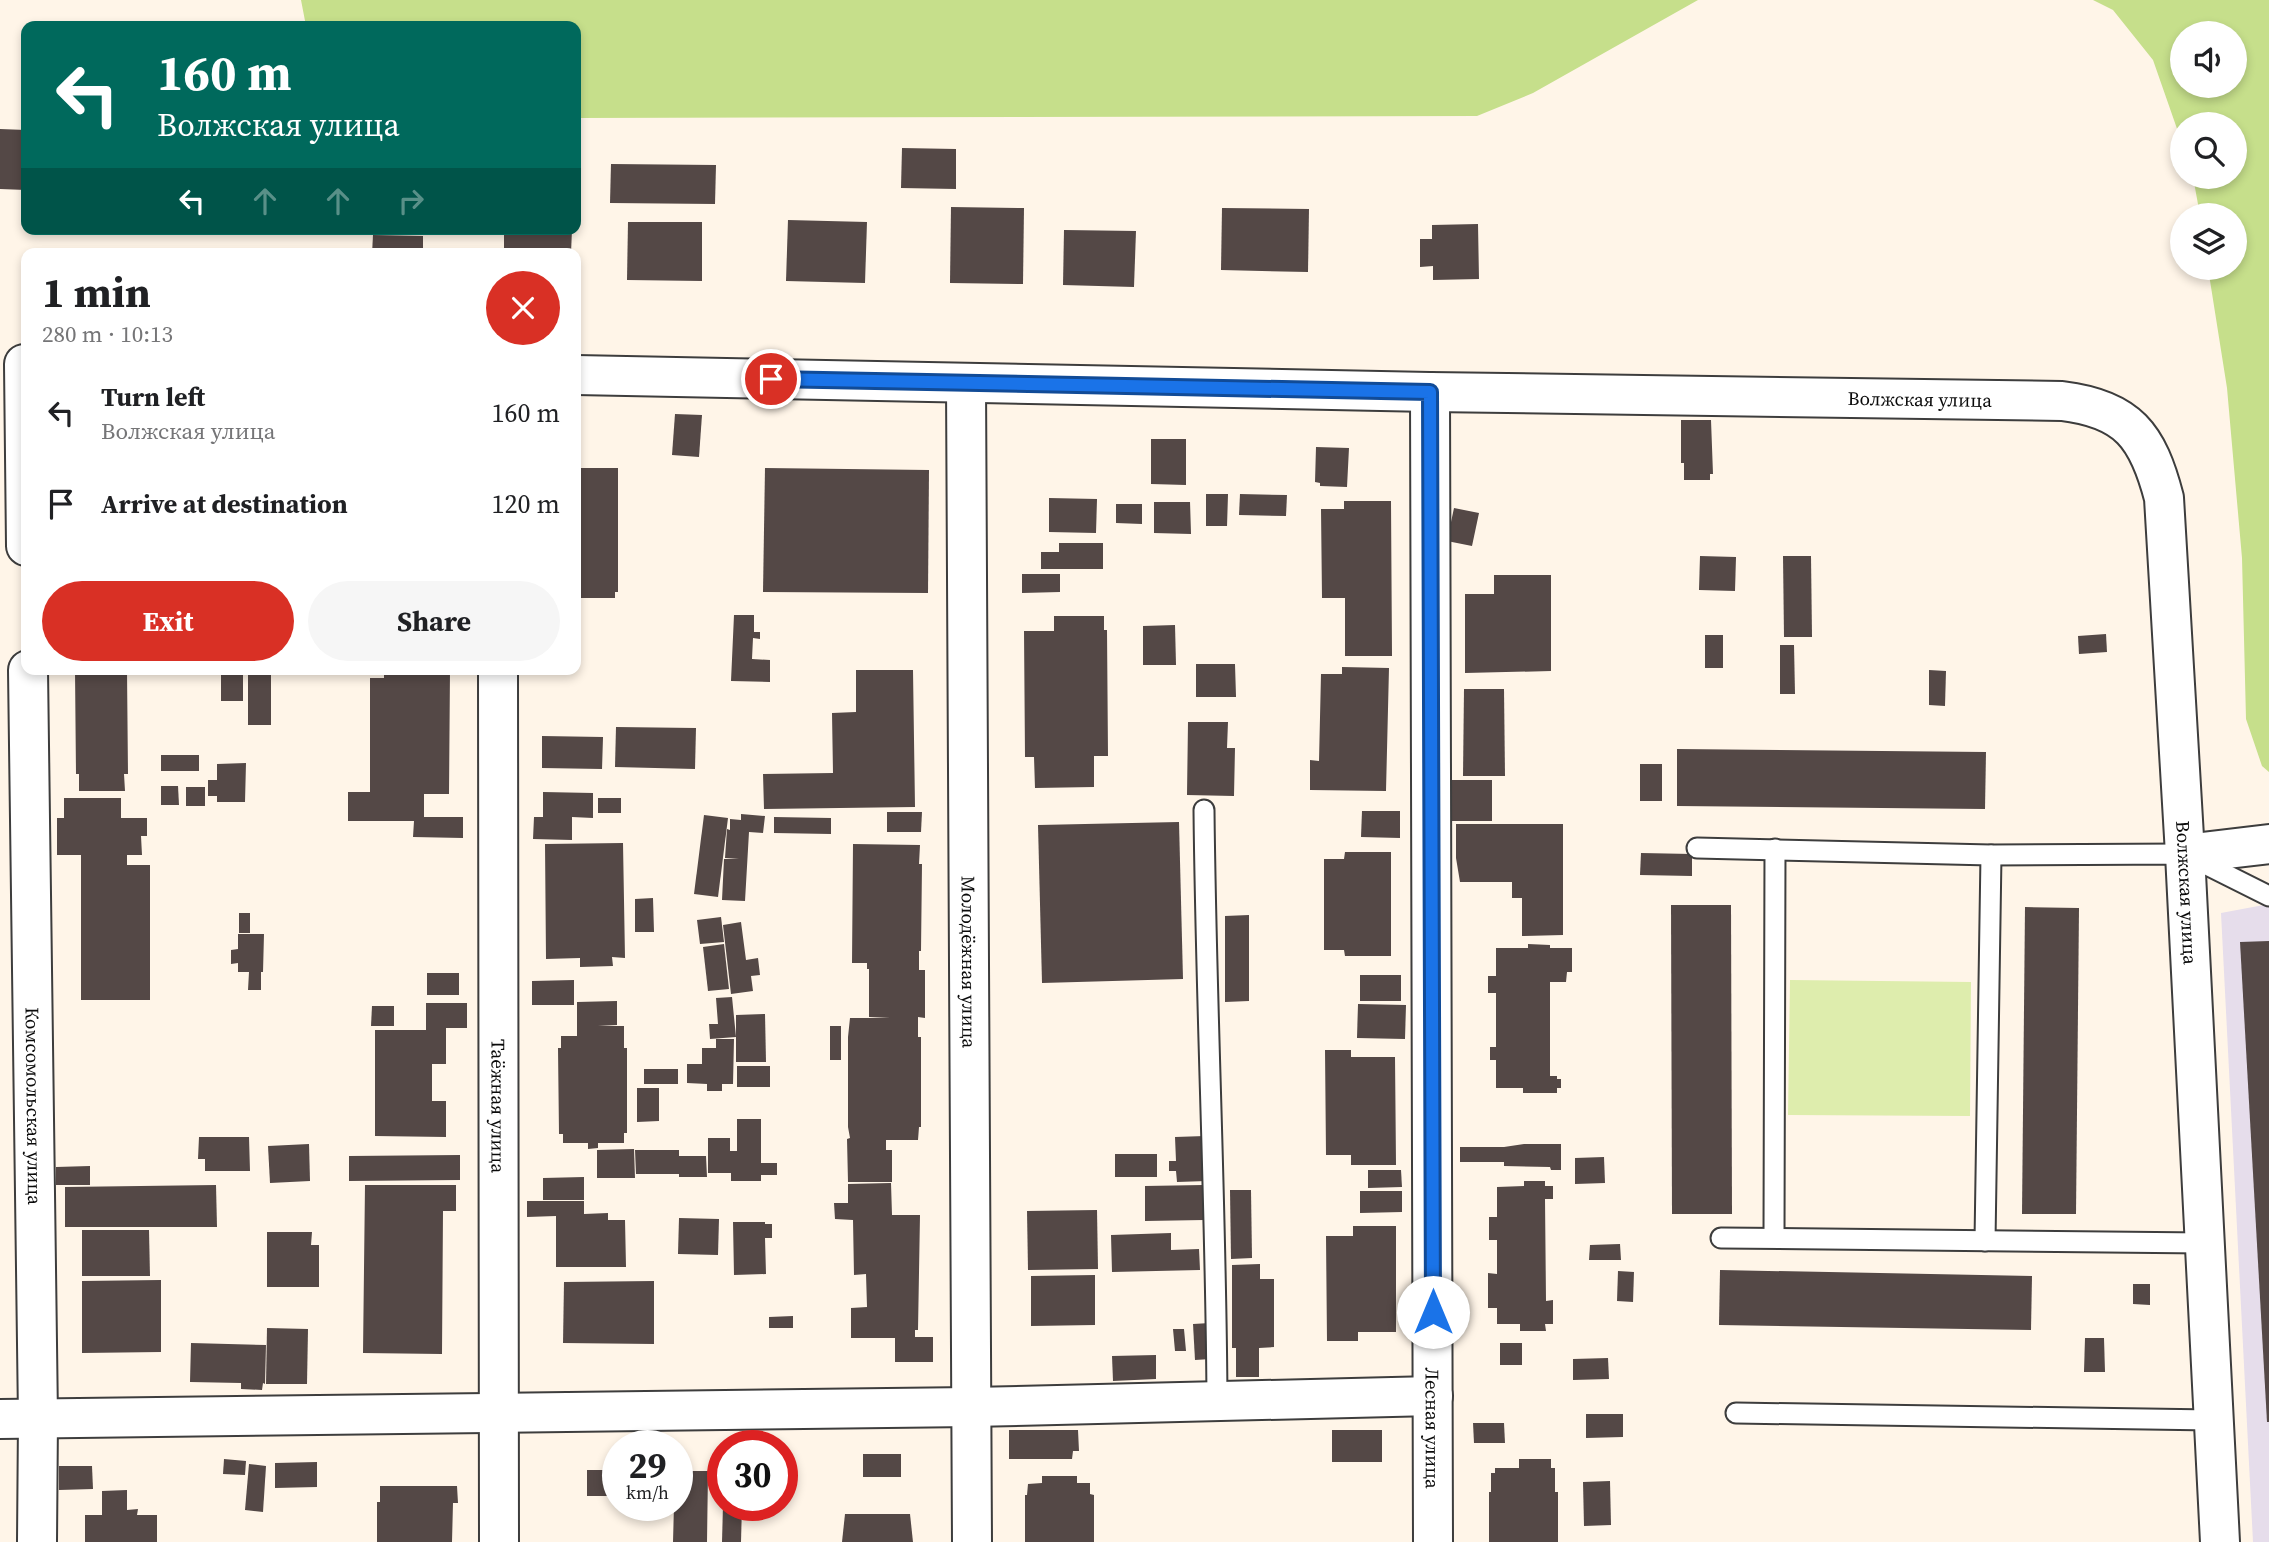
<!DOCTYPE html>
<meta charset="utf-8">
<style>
:root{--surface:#fff;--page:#f6f6f6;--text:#202124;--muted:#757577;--accent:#d93025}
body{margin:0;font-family:"Source Serif 4",serif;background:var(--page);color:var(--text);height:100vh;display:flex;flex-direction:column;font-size:26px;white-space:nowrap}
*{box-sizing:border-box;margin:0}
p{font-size:23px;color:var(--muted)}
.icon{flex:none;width:38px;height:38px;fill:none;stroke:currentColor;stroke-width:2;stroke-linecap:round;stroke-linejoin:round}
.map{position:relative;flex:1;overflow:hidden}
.details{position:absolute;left:21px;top:248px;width:560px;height:427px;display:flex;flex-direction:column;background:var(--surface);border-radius:14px;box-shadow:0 4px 10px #0003}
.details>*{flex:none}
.guide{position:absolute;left:21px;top:21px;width:560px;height:214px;border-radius:14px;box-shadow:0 4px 10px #0003;background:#00695c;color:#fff;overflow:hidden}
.buttons{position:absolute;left:2170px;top:21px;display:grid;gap:14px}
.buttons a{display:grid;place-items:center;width:77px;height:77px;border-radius:50%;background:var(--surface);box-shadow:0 4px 10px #0003;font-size:35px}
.speed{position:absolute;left:602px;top:1430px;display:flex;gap:14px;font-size:35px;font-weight:700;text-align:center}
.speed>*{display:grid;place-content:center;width:91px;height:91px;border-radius:50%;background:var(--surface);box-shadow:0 4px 10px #0003;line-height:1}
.speed small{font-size:18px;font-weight:400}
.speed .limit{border:10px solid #d22;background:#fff;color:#111}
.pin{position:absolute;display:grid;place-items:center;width:60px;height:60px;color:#fff;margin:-30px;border:4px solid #fff;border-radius:50%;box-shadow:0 2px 7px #0007}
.me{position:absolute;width:77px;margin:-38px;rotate:0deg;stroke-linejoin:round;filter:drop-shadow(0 0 5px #0008)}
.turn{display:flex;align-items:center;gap:24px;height:147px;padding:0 21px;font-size:32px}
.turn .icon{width:91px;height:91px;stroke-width:2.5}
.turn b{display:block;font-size:49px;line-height:60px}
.lanes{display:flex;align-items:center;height:66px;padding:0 21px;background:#0003;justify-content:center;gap:35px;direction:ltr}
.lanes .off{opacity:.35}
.round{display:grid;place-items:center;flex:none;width:74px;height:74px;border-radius:37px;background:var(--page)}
.head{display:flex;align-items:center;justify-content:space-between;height:119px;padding:0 21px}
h1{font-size:42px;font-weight:700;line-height:52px}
.cta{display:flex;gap:14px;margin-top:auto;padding:14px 21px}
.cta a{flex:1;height:80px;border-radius:42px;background:var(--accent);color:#fff;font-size:28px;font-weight:700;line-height:80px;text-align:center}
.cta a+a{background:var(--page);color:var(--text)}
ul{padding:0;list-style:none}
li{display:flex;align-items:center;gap:21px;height:91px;padding:0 21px}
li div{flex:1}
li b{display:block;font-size:26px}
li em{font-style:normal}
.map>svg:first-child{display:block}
.industrial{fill:#e6ddeb}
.green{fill:#deedad}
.forest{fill:#c6df8b;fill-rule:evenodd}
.building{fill:#544846}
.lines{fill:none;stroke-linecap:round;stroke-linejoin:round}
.lane-casing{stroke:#3d3d3d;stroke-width:23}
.street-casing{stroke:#3d3d3d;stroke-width:42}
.lane{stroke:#fff;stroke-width:19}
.street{stroke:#fff;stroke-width:38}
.route-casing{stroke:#114b97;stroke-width:18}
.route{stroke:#1a73e8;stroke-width:12}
.labels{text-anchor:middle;stroke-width:7;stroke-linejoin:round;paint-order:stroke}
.street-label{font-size:19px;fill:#0a0a0a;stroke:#fff}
</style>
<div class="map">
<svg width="2269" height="1542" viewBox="0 0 2269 1542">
<rect width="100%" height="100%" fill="#fff5e8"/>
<path class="industrial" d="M2269 904V1542H2253L2221 913Z"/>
<path class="green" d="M1790 980 1971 982 1970 1116 1788 1115Z"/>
<g class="forest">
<path d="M301 0H1698L1533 93 1477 116 576 118V26H306Z"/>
<path d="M2093 0H2269V772L2262 766 2246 719 2242 558 2227 388 2208 268H2235V215H2200L2193 177H2235V124H2182V143L2153 60 2113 10ZM2182 33H2235V86H2182Z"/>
</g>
<g class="building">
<path d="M0 129 26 130V190L0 189Z"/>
<path d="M902 148 956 149V189L901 188Z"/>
<path d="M611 164 716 165 715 204 610 203Z"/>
<path d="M951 207 1024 208 1023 284 950 283Z"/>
<path d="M1222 208 1309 209 1308 272 1221 270Z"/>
<path d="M788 220 867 222 865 283 786 281Z"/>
<path d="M628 222H702V281L627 280Z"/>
<path d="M1478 224 1479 279 1433 280V266L1420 267V239H1432V225Z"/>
<path d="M504 229H572L571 254H504Z"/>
<path d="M1064 230 1136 231 1134 287 1063 285Z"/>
<path d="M373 235 423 236V254H372Z"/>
<path d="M675 414 702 415 699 457 672 455Z"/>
<path d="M1681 420H1711L1713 474H1710V480H1684V463H1681Z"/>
<path d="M1151 439H1186V485L1151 484Z"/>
<path d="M1316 447 1349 448 1347 487 1320 486V483L1315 482Z"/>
<path d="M576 468H618V592H615V598H576Z"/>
<path d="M765 468 929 470 928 593 763 592Z"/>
<path d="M1206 494H1228L1227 526H1206Z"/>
<path d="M1240 494 1287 495 1286 516 1239 515Z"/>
<path d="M1049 498 1097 499 1096 533 1049 532Z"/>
<path d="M1344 501H1391L1392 656H1345V598H1322L1321 509H1344Z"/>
<path d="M1154 502H1190L1191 534 1154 533Z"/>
<path d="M1116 504H1142V524L1116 523Z"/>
<path d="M1454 508 1479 513 1472 546 1447 541Z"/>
<path d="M1059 543H1103V569H1041V552H1059Z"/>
<path d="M1700 556 1736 557 1735 591 1699 590Z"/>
<path d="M1783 556H1811L1812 637H1784Z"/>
<path d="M1022 574H1060V592L1022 593Z"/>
<path d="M1494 575H1551V671L1465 673V594H1494Z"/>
<path d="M734 615H754V632H760V639L753 638 752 659 770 660V682L731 681Z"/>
<path d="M1054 616H1104V630H1107L1108 756H1094V787L1035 788 1034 757H1025L1024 631H1054Z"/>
<path d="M1175 625 1176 665H1143V626Z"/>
<path d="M2106 634 2107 652 2079 654 2078 636Z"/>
<rect x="1705" y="635" width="18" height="33"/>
<path d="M1780 645H1794L1795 694H1780Z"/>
<path d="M1196 664H1235L1236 697H1196Z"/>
<path d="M1342 667 1389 668 1386 791 1310 790V760L1319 761 1321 674H1342Z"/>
<path d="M78 670 127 671 128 774H124L125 791H79V774H76L75 671Z"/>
<rect x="221" y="670" width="22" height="31"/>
<rect x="248" y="670" width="23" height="55"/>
<path d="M384 670H450L449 794H424V817H463V838L413 837 414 821H348V792H370V678H384Z"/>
<path d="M856 670H913L915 807 764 809 763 774 833 773 832 713 856 712Z"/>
<path d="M1929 670 1946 671 1945 706 1929 705Z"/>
<path d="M1464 689H1504L1505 776H1463Z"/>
<path d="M1188 722H1228L1227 748H1235L1234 796 1187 795Z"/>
<path d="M616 727 696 728 695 769 615 767Z"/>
<path d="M542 736 603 737 602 769 542 768Z"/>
<path d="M1677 749 1986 752 1985 809 1677 806Z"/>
<rect x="161" y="755" width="38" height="16"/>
<path d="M246 763 245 802H217V796H208V780H217V764Z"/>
<rect x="1640" y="764" width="22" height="37"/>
<path d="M1445 780H1492V821H1444Z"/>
<path d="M161 786H178L179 805H161Z"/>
<rect x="186" y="787" width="19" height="19"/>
<path d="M543 792 593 793V818L572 817V840L533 839 534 817H543Z"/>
<path d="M64 798H121V818H147V836H141L142 855H127V865H150V1000H81V855H57V818H64Z"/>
<rect x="598" y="798" width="23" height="15"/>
<path d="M1362 811H1400V838L1361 837Z"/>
<path d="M887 812H922L921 832H887Z"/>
<path d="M741 814 765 816 763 833 749 832 745 901 722 900 724 859H739L725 858 727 829 730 830V819L741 820Z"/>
<path d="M704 815 728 818 718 897 694 894Z"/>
<path d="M774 817 831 818V834L774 833Z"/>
<path d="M1179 822 1183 979 1042 983 1038 825Z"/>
<path d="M1456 824H1563V935L1522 936V898H1512V882H1460L1456 858Z"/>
<path d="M623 843 625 958 612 957 613 966 580 967V958L546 959 545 844Z"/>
<path d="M853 844 920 845 919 864H922L921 951H919V970H925V1018L918 1017V1037H921V1127H919L918 1140H886V1150H892V1182H848L847 1139 850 1138 848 1127V1037L850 1018H890L869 1017V969H867V963H852Z"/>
<path d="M1345 852H1391V956H1345L1344 950H1324V859H1344Z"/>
<path d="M1641 853 1692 854V876L1640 875Z"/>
<path d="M653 898 654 932H635V899Z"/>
<path d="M1671 905H1731L1732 1214H1672Z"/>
<path d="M2025 907 2079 908 2076 1214H2022Z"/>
<rect x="239" y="913" width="11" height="20"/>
<path d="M1249 915V1001L1225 1002V916Z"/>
<path d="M721 917 724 942 700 944 697 920Z"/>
<path d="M741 922 746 960 758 958 760 975 751 976 753 991 731 994 723 925Z"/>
<path d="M238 934H264L263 972H261V990H248L249 972H238V963L231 964V950L238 949Z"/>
<path d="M2269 941V1422H2267L2240 942Z"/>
<path d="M724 944 729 989 708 991 703 947Z"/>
<path d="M1528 944 1550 945V948H1572V972H1567L1566 982H1550V1076H1557V1079H1561V1088H1557V1093H1523V1088H1496V1060H1490V1047H1496V993H1488V976H1496V948H1528Z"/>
<rect x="427" y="973" width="32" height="22"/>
<rect x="1360" y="975" width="41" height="26"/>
<path d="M574 980V1005H532V981Z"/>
<path d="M732 997 736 1037 710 1039 709 1024H718L716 998Z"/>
<path d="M617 1001V1025L598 1026H624V1048H627V1133H624V1143H598V1148L588 1149V1143H563V1134H559L558 1048H561V1036H577V1002Z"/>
<path d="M426 1003H467V1028H446V1064H432V1101H446V1137L375 1136V1030H426Z"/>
<path d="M1358 1004 1406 1005 1405 1039 1357 1038Z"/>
<path d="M372 1006H394V1026H371Z"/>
<path d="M765 1014 766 1062H736V1015Z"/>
<rect x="830" y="1026" width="11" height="34"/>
<path d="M716 1039H734L733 1084H722V1091H707V1084L687 1083V1064H702V1048H716Z"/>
<path d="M1325 1050H1351V1057H1395L1396 1165H1351V1155H1326Z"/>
<rect x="737" y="1066" width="33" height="21"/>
<rect x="644" y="1069" width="34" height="15"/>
<path d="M637 1088H659V1121L637 1122Z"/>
<path d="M737 1119H761V1163H777V1175H761V1181H731V1173H708V1138H730V1151H737Z"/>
<path d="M1205 1136 1207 1181 1177 1182 1176 1171H1169V1161H1176L1175 1137Z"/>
<path d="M199 1137H249L250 1171H205V1159H198Z"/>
<path d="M309 1144 310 1181 270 1183 268 1146Z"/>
<path d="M1524 1144H1561V1170H1551L1550 1167 1504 1166V1162H1460V1147H1504Z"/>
<path d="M634 1149 635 1178H597V1150Z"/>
<path d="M635 1150H679V1156H706L707 1177H679V1174H636Z"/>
<rect x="1115" y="1154" width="42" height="23"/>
<path d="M460 1155V1180L349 1181V1156Z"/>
<path d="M1604 1157 1605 1183 1575 1184V1158Z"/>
<path d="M90 1166V1185H56V1167Z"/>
<path d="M1368 1170H1401L1402 1187 1368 1188Z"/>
<path d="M584 1177V1200H543V1178Z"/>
<path d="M1524 1181H1545V1186H1553V1199H1545L1546 1301 1553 1300V1324H1545L1546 1331H1520V1324H1497V1308H1488V1273L1497 1274V1240H1489V1217H1497V1187L1524 1186Z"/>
<path d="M891 1183 892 1215H920L918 1330H915V1337H933V1362H895V1338H851V1308L867 1307 866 1274 854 1275 853 1220 835 1219 834 1203H848V1184Z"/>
<path d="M216 1185 217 1227H65V1187Z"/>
<path d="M365 1185H456V1211H443L442 1354 363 1353Z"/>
<path d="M1203 1185 1204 1220 1145 1221V1186Z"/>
<path d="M1230 1190H1251L1252 1258 1231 1259Z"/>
<path d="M1360 1191H1402V1212L1360 1213Z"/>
<path d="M527 1201H584V1214L608 1213V1220H625L626 1267H556V1216L527 1217Z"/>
<path d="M1097 1210 1098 1269 1028 1270 1027 1211Z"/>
<path d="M679 1218 719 1219 718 1255 678 1254Z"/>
<path d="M733 1222H765V1224H772V1238H765L766 1274 734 1275Z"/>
<path d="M1353 1226H1396V1332H1358V1341H1327L1326 1236H1353Z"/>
<path d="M82 1230H149L150 1276H82Z"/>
<path d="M267 1232H312L311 1245H319V1287H267Z"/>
<path d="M1171 1233V1250L1199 1249 1200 1270 1112 1272 1111 1235Z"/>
<path d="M1620 1244 1621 1260H1589L1590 1245Z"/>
<path d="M1260 1264V1279H1274V1347L1259 1348V1377H1236V1348H1232V1265Z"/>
<path d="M1720 1270 2032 1276 2031 1330 1719 1325Z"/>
<path d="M1618 1271 1634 1272 1633 1302 1617 1301Z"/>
<path d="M1095 1275V1325L1031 1326V1276Z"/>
<path d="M161 1280V1352L82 1353V1281Z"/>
<path d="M654 1281V1344L563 1343 564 1282Z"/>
<path d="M2133 1284H2150V1305L2133 1304Z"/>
<path d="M793 1316V1328H769V1317Z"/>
<path d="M1210 1323 1211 1359 1195 1360 1193 1324Z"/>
<path d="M267 1328 308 1329 307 1384H266Z"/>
<path d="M1173 1329H1184L1186 1351H1175Z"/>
<path d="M2085 1338H2104L2105 1372H2084Z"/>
<path d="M191 1343 266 1345 265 1384 263 1383 262 1390 241 1389V1383L190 1382Z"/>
<rect x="1500" y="1343" width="22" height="22"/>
<path d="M1156 1355V1379L1113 1381 1112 1356Z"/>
<path d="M1608 1358 1609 1379 1573 1380V1359Z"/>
<path d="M1586 1414H1623V1437L1586 1438Z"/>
<path d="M1473 1423H1504L1505 1443H1474Z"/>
<path d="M1009 1430H1078L1079 1451H1073L1072 1459H1009Z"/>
<rect x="1332" y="1430" width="50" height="32"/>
<rect x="745" y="1437" width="20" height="9"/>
<rect x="863" y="1454" width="38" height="23"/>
<path d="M224 1459 246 1461 245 1475 223 1474Z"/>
<path d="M1519 1459H1551V1468H1555V1492H1558V1542H1489V1492H1491V1473H1495V1468H1519Z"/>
<path d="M317 1462V1487L275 1488V1463Z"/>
<path d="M249 1464 266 1466 263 1512 245 1510Z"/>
<path d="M59 1466H92L93 1489 59 1490Z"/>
<rect x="587" y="1470" width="31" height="26"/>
<path d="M677 1471H708L707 1542H673L674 1505H677Z"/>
<path d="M1042 1476H1077V1483H1090V1494L1094 1495V1542H1025V1495H1027L1028 1484 1042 1483Z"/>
<path d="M1610 1481 1611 1525 1584 1526 1583 1482Z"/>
<path d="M380 1486H457L458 1503H453L452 1542H377V1502H380Z"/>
<path d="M127 1490V1510L138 1509 137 1515H157V1542H85V1515H102V1491Z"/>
<path d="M723 1505H742L741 1542H722Z"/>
<path d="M845 1514H910L913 1542H842Z"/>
</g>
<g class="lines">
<g class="lane-casing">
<g id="lane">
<path d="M1204 810C1206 1007 1216 1204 1217 1401"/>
<path d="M1697 848 1991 855 2185 854 2269 896"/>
<path d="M1774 1237 1775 849"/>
<path d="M1721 1238 2204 1243"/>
<path d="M1985 1241 1991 855"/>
<path d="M1736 1413 2212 1420"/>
</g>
</g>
<g class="street-casing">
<g id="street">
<path d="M24 364 26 546"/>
<path id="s1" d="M576 375 1430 392 2062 401C2128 409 2148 436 2164 498L2185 854 2220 1542"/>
<path id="s2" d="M966 383 972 1542"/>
<path id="s3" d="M1430 392 1433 1542"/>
<path id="s4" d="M28 670 38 1418 37 1542"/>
<path id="s5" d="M498 670 499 1542"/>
<path d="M2185 854 2269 844"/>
<path d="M0 1419 971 1407 1433 1396"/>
</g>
</g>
<use href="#lane" class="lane"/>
<use href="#street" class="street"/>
</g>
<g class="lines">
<g class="route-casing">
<path id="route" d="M771 379 1430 392 1433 1312"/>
</g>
<use href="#route" class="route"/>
</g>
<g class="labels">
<g class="street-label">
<text dy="7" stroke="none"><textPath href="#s1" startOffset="1344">Волжская улица</textPath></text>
<text dy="7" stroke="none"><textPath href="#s1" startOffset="2035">Волжская улица</textPath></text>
<text dy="7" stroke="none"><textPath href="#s2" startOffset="579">Молодёжная улица</textPath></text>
<text dy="7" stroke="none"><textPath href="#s4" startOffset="436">Комсомольская улица</textPath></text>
<text dy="7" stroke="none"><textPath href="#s5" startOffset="436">Таёжная улица</textPath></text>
<text dy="7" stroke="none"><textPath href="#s3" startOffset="1036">Лесная улица</textPath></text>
</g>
</g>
</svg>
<div class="buttons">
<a><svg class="icon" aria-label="sound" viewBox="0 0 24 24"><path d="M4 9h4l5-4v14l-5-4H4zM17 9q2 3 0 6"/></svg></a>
<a><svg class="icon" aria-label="search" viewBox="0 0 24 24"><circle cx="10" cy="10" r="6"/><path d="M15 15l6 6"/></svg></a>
<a><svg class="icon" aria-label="layers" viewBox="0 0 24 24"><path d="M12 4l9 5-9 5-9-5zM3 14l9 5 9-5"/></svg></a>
</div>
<div class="speed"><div>29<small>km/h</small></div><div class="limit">30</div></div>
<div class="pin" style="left:771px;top:379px;background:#d93025"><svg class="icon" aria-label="arrive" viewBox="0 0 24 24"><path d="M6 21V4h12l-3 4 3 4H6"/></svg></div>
<svg class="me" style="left:1433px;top:1312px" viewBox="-20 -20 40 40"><circle r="19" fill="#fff"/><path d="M0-13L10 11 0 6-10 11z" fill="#1a73e8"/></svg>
<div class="guide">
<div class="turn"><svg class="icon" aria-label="left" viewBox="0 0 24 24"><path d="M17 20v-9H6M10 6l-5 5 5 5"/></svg><div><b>160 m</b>Волжская улица</div></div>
<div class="lanes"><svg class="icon" aria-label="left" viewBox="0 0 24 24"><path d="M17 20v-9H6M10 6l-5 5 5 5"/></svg><svg class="icon off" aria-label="ahead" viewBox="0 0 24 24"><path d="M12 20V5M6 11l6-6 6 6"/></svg><svg class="icon off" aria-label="ahead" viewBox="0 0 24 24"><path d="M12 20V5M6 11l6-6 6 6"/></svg><svg class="icon off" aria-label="right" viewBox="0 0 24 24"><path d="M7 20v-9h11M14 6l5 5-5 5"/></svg></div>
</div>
<section class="details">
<div class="head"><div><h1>1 min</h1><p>280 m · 10:13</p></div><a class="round" style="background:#d93025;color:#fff"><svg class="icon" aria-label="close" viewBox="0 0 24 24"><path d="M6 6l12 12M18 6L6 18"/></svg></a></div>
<ul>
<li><svg class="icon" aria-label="left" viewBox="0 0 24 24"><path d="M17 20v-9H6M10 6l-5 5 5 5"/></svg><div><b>Turn left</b><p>Волжская улица</p></div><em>160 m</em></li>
<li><svg class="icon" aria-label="arrive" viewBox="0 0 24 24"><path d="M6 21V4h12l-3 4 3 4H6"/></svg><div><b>Arrive at destination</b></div><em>120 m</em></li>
</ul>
<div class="cta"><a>Exit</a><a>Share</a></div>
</section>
</div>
